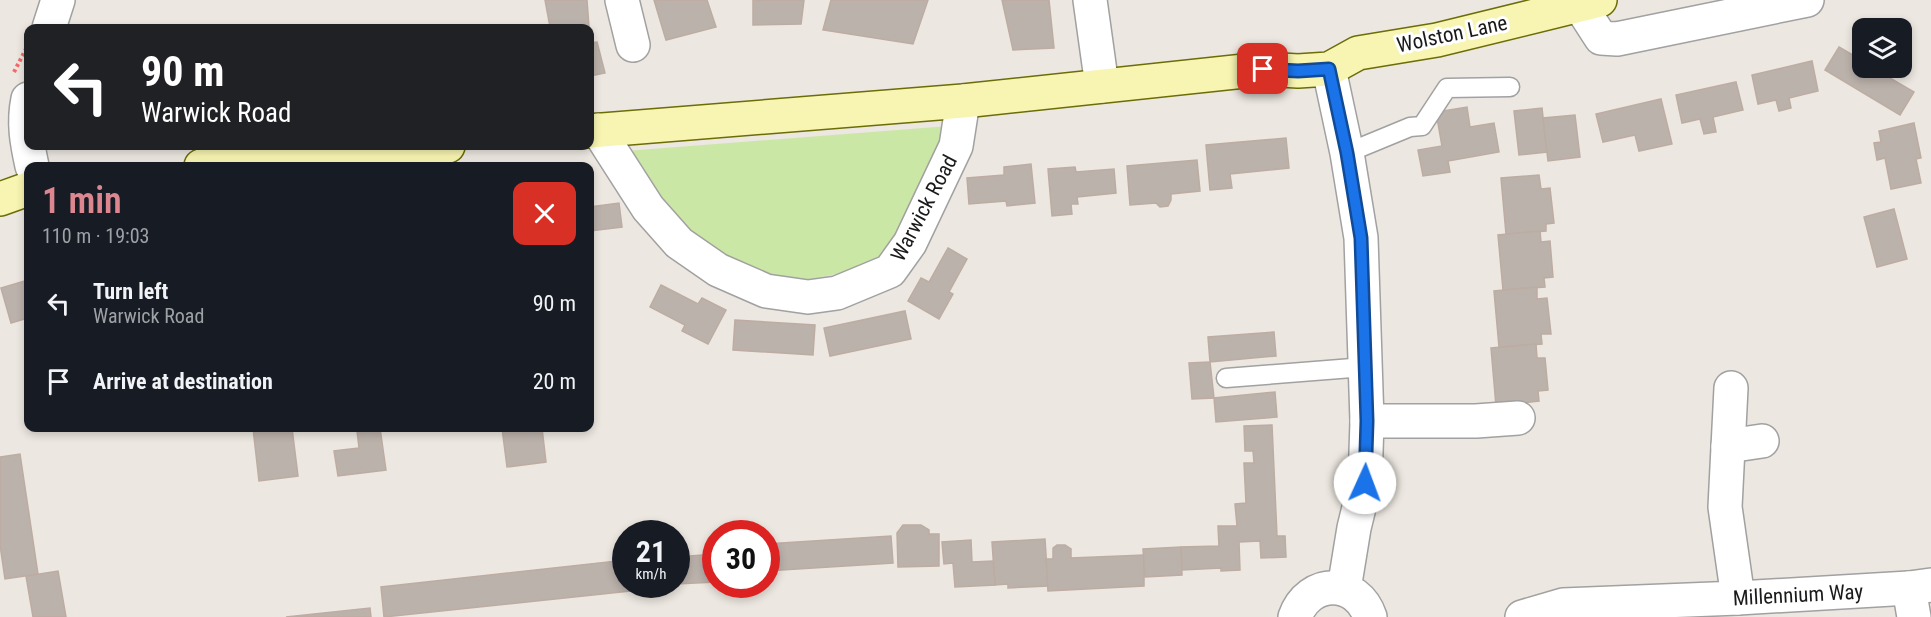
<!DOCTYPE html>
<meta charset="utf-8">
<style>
:root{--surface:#171b24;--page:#20242c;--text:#f1f3f6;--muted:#9ea1a6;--accent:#dc8790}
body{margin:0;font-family:"Roboto Condensed",sans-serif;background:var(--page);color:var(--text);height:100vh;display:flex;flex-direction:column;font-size:22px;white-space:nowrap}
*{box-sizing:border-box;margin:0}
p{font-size:20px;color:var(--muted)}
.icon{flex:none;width:33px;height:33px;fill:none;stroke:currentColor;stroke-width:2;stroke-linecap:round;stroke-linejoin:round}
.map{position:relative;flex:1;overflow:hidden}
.details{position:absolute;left:24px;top:162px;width:570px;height:270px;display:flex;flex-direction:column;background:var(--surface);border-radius:12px;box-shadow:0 3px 9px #0003}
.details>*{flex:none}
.guide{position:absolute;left:24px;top:24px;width:570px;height:126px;border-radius:12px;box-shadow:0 3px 9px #0003;background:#202124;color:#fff;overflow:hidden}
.tools{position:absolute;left:1852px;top:18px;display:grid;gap:12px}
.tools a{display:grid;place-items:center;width:60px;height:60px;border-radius:12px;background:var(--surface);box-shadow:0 3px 9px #0003;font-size:30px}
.speed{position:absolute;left:612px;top:520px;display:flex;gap:12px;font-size:30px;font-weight:700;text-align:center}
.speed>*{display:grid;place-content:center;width:78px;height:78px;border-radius:50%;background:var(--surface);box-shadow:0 3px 9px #0003;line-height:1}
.speed small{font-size:15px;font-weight:400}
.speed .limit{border:9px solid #d22;background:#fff;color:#111}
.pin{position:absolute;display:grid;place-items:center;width:51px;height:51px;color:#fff;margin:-26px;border-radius:12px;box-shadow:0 3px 9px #0006}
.me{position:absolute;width:66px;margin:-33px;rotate:2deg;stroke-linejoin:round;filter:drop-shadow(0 0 4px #0008)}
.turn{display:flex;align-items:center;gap:21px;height:126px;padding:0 18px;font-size:27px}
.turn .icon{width:78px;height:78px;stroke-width:2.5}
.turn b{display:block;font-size:42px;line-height:51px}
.round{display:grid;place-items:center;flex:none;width:63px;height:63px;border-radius:12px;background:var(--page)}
.overview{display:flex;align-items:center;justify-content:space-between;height:102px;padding:0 18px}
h1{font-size:36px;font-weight:600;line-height:45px;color:var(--accent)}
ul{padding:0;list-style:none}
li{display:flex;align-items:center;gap:18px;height:78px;padding:0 18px}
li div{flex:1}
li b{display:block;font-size:22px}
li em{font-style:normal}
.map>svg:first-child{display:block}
.grass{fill:#cbe7a5}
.building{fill:#bcb2ac;stroke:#bdaca2;stroke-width:1.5}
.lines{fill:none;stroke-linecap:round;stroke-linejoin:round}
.lane-casing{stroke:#a1a1a1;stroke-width:21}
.street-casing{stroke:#a1a1a1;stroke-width:36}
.secondary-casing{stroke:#6b6d06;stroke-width:36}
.path{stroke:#f76766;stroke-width:4;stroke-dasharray:3 3;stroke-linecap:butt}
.lane{stroke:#fff;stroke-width:18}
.street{stroke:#fff;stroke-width:33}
.secondary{stroke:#f8f5b2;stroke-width:33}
.route-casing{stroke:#114b97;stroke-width:15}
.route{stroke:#1a73e8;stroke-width:10}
.labels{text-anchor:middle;stroke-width:6;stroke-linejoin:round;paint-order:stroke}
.street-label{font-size:21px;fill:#1a1a1a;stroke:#fff}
</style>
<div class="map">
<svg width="1931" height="617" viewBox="0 0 1931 617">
<rect width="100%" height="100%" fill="#ece7e0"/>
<path class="grass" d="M949 126 894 242 877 260 864 269 810 279 771 277 722 254 678 227 626 151Z"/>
<g class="building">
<path d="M545 0H587L589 27H550Z"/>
<path d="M654 0H707L716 27 666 40Z"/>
<path d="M753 0H804L801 24 753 25Z"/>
<path d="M831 0H928L913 44 823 30Z"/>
<path d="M1002 0H1049L1054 48 1013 50Z"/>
<path d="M597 42 605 73 590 76V43Z"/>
<path d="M1839 47 1863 61V68H1873L1914 92 1900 115 1825 70Z"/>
<path d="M1812 61 1818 91 1789 98 1791 108 1779 111 1776 100 1758 104 1752 75Z"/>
<path d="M1736 82 1743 110 1713 117 1716 132 1704 134 1700 119 1682 123 1676 95Z"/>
<path d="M1661 99 1672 144 1639 151 1635 135 1603 142 1596 114Z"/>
<path d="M1467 107 1470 127 1494 123 1499 152 1448 161 1450 172 1423 176 1418 150 1442 146 1436 112Z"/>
<path d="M1542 108 1547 152 1519 155 1514 111Z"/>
<path d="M1575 115 1580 157 1548 161 1543 118Z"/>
<path d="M1914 123 1921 158 1916 159 1921 183 1891 189 1885 158 1877 160 1874 143 1881 142 1879 131Z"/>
<path d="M1286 138 1289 168 1230 174 1232 188 1210 190 1206 145Z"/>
<path d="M1197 160 1200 191 1171 194V200L1168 206 1160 207 1156 203 1130 205 1127 166Z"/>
<path d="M1031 164 1035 203 1007 206 1006 201 969 204 967 178 1004 175V167Z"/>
<path d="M1075 167 1076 172 1114 169 1116 193 1077 197 1078 204H1071L1072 214 1052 216 1048 169Z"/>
<path d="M1539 175 1541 189 1550 188 1554 223 1546 224V231L1506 234 1501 178Z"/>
<path d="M619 203 622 227 590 231V207Z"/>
<path d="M1894 209 1907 259 1877 267 1864 217Z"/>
<path d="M1540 231 1541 242 1550 241 1553 277 1544 278 1545 287 1503 290 1498 235Z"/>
<path d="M948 248 967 259 949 292 953 294 939 319 908 301 921 278 929 282Z"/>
<path d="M28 280V318L11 323 1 288Z"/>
<path d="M661 285 698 304 702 298 726 310 708 344 682 331 685 325 650 307Z"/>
<path d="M1537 287V299L1547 298 1551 334H1541L1542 344 1499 347 1494 291Z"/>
<path d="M905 311 911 339 830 356 824 328Z"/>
<path d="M735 320 815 325 813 355 733 350Z"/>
<path d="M1274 332 1276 356 1210 362 1208 337Z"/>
<path d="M1536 344 1537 358H1545L1548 390 1538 391 1539 401 1496 406 1491 348Z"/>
<path d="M1210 362 1214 398 1192 399 1189 363Z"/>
<path d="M1275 392 1277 417 1216 422 1214 398Z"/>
<path d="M1272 425 1277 536H1285L1286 557 1261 558 1260 541 1239 542 1240 570 1221 571V568L1182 570 1181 547 1219 546 1218 526H1237L1235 504 1246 503 1244 463H1254L1253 451H1245L1244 426Z"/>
<path d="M253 428H292L298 476 259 481Z"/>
<path d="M380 428 386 470 338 476 334 451 359 448 357 431Z"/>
<path d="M502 428H542L546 462 507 467Z"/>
<path d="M20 454 38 574 5 579 0 545V457Z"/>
<path d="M903 525H921L929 530V534H939V566L898 567 897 533Z"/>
<path d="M891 536 893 563 766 571V544Z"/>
<path d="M1045 539 1048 586 1008 588V584L995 585 992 542Z"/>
<path d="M971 540 972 562 993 561 995 585 955 587 953 563 944 564 942 542Z"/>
<path d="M1057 545H1065L1071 549V558L1144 555V586L1048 591 1046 559H1053V548Z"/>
<path d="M1181 547 1182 575 1145 577 1143 549Z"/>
<path d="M716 554V582L676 584V557Z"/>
<path d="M626 560V585H629L630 591 384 617 381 587Z"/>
<path d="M58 571 66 617H33L26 576Z"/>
<path d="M370 608 371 617H286Z"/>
</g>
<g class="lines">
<g class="lane-casing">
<g id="lane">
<path d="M1347 153 1410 127 1422 126 1447 88 1510 87"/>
<path d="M1226 378 1365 367"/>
</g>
</g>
<g class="street-casing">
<g id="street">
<path d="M622 0 633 45"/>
<path d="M1090 0 1102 86"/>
<path d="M1579 4 1601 38 1617 39 1807 0"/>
<path d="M49 28 58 0"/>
<path d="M1329 69 1347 153 1361 238 1367 421 1365 483 1354 528 1344 589"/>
<path d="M28 99C23 123 27 143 32 166"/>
<path d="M598 130 648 208 679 243 718 270 766 291 808 297 837 293 890 271 910 243 956 146 963 101"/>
<path d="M1731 388 1725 507 1738 598"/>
<path d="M1367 421H1476L1518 418"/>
<path d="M1728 446 1762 441"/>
<path d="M1909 588 1914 617"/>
<path d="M1295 617C1309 578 1357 578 1370 617"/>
<path d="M1522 617 1563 605 1738 598 1909 588 1931 585"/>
</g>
</g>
<g class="secondary-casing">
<g id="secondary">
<path d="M590 131 963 101 1263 69 1298 71 1329 69 1358 53 1437 40 1600 0"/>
<path d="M201 166 448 146"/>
<path d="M0 199 28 189"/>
</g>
</g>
<path class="path" d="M14 72 27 47"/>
<use href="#lane" class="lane"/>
<use href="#street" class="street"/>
<use href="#secondary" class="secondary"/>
</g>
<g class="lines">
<g class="route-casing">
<path id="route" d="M1263 69 1298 71 1329 69 1347 153 1361 238 1367 421 1365 483"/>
</g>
<use href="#route" class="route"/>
</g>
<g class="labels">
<g class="street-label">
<text transform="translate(1452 34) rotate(-12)" y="7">Wolston Lane</text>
<text transform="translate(924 208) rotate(-62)" y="7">Warwick Road</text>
<text transform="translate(1798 595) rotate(-3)" y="7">Millennium Way</text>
</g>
</g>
</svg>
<div class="tools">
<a><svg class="icon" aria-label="layers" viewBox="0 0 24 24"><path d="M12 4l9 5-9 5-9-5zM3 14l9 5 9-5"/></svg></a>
</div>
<div class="speed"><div>21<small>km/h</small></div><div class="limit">30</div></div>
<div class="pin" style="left:1263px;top:69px;background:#d93025"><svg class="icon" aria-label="arrive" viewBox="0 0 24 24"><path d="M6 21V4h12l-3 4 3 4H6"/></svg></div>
<svg class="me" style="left:1365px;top:483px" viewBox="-20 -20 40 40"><circle r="19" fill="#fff"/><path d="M0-13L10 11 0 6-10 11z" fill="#1a73e8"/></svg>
<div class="guide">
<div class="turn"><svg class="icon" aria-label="left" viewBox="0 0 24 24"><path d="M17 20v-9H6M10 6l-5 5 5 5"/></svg><div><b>90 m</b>Warwick Road</div></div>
</div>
<section class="details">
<div class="overview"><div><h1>1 min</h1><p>110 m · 19:03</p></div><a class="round" style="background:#d93025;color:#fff"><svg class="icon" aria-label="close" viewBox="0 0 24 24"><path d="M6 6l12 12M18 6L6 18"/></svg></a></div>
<ul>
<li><svg class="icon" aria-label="left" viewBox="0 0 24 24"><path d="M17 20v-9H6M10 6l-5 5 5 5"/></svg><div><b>Turn left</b><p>Warwick Road</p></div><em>90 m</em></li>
<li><svg class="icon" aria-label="arrive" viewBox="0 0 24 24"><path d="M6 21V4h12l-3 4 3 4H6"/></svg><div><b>Arrive at destination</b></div><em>20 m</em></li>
</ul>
</section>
</div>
